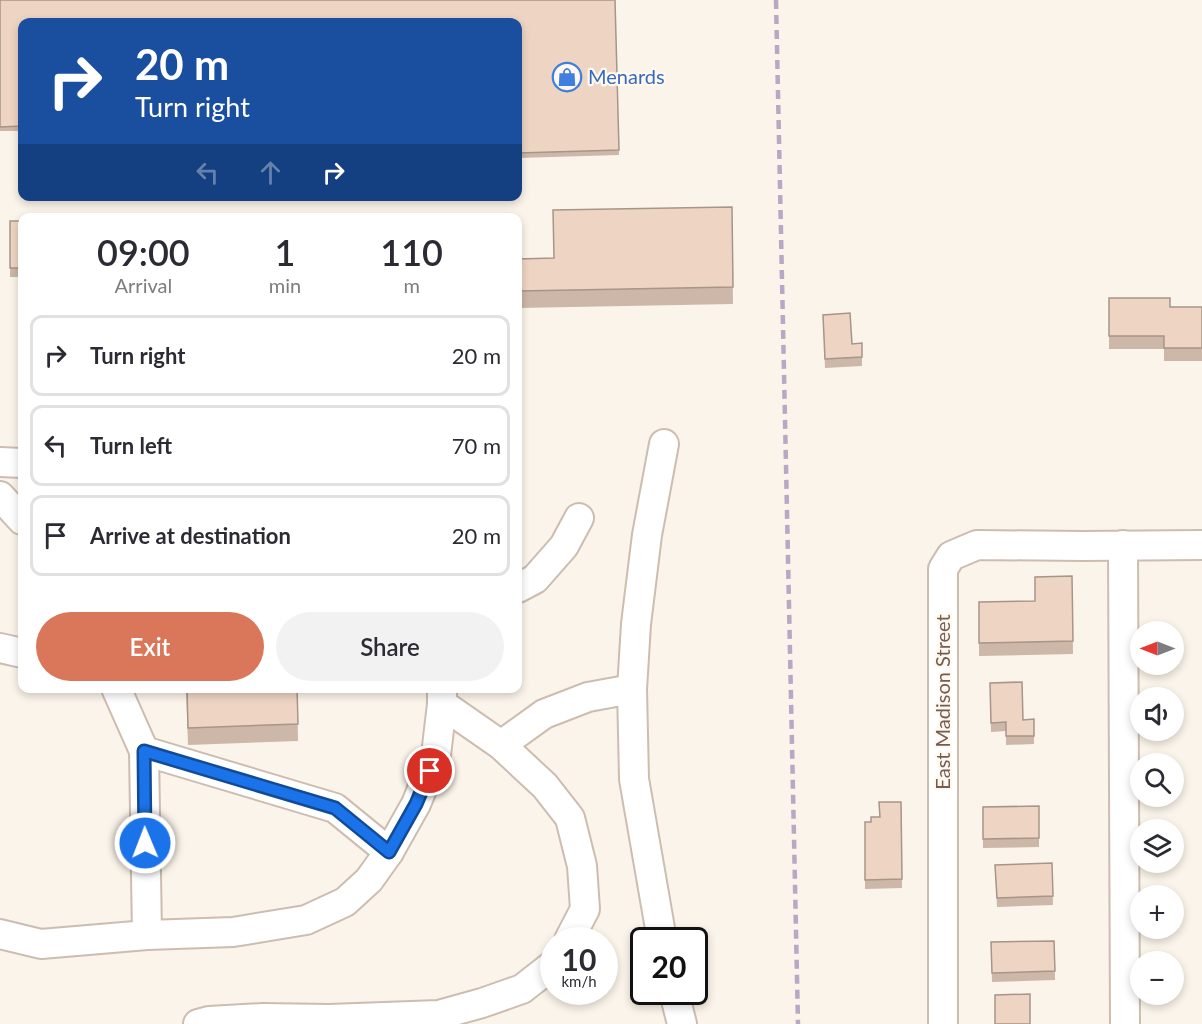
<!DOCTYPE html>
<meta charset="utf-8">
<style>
:root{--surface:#fff;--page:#f2f2f3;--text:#2b2b33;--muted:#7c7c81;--line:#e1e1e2;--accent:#da775a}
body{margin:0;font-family:Lato,sans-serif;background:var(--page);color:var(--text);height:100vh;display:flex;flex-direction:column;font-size:22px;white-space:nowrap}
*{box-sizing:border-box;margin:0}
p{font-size:20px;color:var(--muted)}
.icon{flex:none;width:33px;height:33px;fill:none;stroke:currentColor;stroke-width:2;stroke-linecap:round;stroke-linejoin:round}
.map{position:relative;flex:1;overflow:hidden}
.details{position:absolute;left:18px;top:213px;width:504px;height:480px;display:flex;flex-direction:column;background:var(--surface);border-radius:12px;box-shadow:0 3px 9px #0003}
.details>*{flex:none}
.banner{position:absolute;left:18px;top:18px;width:504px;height:183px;border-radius:12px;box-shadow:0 3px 9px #0003;background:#1a4fa0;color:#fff;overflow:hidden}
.needle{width:39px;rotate:270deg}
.tools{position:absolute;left:1130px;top:621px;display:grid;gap:12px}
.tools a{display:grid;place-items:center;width:54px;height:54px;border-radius:50%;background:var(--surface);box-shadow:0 3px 9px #0003;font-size:30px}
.speed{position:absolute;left:540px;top:927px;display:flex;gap:12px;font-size:30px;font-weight:700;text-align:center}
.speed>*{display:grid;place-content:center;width:78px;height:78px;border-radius:50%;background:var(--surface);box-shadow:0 3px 9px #0003;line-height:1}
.speed small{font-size:15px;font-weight:400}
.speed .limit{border:3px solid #111;border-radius:9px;background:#fff;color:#111}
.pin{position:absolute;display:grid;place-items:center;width:51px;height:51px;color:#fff;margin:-26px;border:3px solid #fff;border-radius:50%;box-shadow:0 2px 6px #0007}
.me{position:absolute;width:66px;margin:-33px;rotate:359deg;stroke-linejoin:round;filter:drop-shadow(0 0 4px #0008)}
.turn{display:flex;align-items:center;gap:21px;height:126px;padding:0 18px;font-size:27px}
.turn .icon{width:78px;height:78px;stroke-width:2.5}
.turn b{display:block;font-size:42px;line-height:51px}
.lanes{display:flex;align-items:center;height:57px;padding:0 18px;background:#0003;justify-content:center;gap:30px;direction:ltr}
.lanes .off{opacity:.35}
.eta{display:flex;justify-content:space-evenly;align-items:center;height:102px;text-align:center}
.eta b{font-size:36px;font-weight:600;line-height:42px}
.button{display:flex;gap:12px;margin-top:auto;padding:12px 18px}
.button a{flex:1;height:69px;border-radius:36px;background:var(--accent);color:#fff;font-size:24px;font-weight:600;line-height:69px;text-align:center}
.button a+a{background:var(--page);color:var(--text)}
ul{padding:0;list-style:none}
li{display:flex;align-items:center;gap:18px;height:81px;margin:0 12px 9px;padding:0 6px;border:3px solid var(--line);border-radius:12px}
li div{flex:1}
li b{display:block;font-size:22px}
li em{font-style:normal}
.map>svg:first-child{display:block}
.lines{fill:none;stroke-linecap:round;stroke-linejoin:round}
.minor-casing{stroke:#ccbdb0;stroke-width:32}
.minor{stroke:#fff;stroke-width:28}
.rail{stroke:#b7a8c5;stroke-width:4.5;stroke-dasharray:9 6;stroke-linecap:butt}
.wall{fill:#cdb7a8}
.building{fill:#eed5c3;stroke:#a79588;stroke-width:1.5}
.route-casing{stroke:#114b97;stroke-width:15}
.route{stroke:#1a73e8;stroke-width:10}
.labels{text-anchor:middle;stroke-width:4.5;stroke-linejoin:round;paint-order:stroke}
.shop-label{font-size:20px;fill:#366cbe;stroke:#fef8f0;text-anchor:start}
.street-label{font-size:20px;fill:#745c4f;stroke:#fef8f0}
</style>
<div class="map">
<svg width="1202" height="1024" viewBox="0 0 1202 1024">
<rect width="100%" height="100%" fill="#fbf4ea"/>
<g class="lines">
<g class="minor-casing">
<g id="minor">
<path d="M0 462 22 463"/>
<path d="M0 496 22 520"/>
<path d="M1123 545 1125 1024"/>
<path d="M518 588 535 579 564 546 579 518"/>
<path d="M0 648 22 653"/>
<path d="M116 688 144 751 147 935"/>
<path d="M442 704 501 745 545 786 570 818 582 866 585 909 569 940"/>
<path d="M501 745 544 714 588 697 632 689"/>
<path d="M144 751 335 808 389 852"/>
<path d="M0 934 41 944 147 935 233 932 306 920 345 902 369 880 389 852 416 804 436 755 442 704V688"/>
<path d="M662 940 634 779 632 689 636 624 647 535 664 444"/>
<path d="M674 992 682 1024"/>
<path d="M198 1024 209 1021 263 1018 329 1019 439 1015 482 1003 522 989 554 964"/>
<path d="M943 1024V569L951 556 977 545 1083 546 1202 545"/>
</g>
</g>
<use href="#minor" class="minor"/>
<path class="rail" d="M776 0 798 1024"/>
</g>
<g class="wall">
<path d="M0 0H615L619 155 518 158V22H22V131H0Z"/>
<path d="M732 207 733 304 518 308V259L553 258Z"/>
<rect x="10" y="221" width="12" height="56"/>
<path d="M1109 298 1170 307H1202V361H1164V349H1109Z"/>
<path d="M823 315 852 344 862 357V366L825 368Z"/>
<path d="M1072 576 1073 654 979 656V602L1035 601Z"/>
<path d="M990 683 1023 720 1034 719V744L1006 745V731L991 732Z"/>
<path d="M186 688H297L298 741 188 745Z"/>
<path d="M901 802 902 888 865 889V822H871Z"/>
<path d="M1039 806V847L983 848V807Z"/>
<path d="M1052 863 1053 905 997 907 995 865Z"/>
<path d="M1054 941 1055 980 992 982 991 942Z"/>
</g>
<g class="building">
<path d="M0 0H615L619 150 518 153V22H22V126L0 127Z"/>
<path d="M732 207 733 287 518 291V259L554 258 553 210Z"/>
<rect x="10" y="221" width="12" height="47"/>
<path d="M1109 298H1170V307H1202V348H1164V336H1109Z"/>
<path d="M850 313 852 344 862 343V357L825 359 823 315Z"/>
<path d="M1072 576 1073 641 979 643V602L1035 601V577Z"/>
<path d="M1022 682 1023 720 1034 719V736H1006V722L991 723 990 683Z"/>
<path d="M187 688H297L298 724 188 728Z"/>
<path d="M879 802H901L902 879 865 880V822H871V817H880Z"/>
<path d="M1039 806V838L983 839V807Z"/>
<path d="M1052 863 1053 896 997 898 995 865Z"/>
<path d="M1054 941 1055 971 992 973 991 942Z"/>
<path d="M1030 994V1024H995V995Z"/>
</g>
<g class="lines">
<g class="route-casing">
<path id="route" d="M145 843 144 751 335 808 389 852 416 804 430 771"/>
</g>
<use href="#route" class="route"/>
</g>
<defs>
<g id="shop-ring" transform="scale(1.5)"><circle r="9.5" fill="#fef8f0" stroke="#3f7fe0" stroke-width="1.5"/><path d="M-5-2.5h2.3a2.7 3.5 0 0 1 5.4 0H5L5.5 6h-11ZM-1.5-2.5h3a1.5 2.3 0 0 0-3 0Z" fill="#3f7fe0"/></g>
</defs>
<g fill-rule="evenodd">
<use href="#shop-ring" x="567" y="77"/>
</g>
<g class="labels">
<g class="shop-label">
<text x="588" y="84">Menards</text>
</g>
<g class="street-label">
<text transform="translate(943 702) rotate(-90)" y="7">East Madison Street</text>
</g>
</g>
</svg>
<div class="tools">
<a><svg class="needle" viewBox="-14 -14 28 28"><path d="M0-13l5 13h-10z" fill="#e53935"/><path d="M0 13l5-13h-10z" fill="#7c7c81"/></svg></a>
<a><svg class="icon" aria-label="sound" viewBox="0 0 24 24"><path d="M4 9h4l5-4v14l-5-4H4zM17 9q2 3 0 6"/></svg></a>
<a><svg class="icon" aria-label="search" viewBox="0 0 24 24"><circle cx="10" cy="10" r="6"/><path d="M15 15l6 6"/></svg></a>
<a><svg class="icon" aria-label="layers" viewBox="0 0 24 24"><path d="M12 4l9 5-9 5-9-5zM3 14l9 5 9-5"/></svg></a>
<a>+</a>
<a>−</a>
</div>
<div class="speed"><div>10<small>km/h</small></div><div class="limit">20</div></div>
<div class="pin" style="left:430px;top:771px;background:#d93025"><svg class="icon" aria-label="arrive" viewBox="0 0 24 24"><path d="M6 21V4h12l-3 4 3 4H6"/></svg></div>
<svg class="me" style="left:145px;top:843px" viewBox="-20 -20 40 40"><circle r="17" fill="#1a73e8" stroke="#fff" stroke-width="3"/><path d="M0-11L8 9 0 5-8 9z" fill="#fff"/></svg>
<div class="banner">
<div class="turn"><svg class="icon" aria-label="right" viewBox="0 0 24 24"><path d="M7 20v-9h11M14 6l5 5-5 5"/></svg><div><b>20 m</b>Turn right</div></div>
<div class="lanes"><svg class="icon off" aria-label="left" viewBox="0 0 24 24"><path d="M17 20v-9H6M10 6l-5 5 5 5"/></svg><svg class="icon off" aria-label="ahead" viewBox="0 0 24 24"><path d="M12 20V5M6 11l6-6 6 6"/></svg><svg class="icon" aria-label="right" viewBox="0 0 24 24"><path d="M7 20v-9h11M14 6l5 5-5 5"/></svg></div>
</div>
<section class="details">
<div class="eta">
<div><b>09:00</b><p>Arrival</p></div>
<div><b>1</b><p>min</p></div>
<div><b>110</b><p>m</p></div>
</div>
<ul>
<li><svg class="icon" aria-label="right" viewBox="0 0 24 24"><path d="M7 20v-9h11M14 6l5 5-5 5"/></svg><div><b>Turn right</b></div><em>20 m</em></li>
<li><svg class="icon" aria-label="left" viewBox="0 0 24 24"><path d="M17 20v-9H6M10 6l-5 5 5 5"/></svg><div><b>Turn left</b></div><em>70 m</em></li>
<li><svg class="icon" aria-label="arrive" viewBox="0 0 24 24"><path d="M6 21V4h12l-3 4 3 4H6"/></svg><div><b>Arrive at destination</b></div><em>20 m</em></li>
</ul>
<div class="button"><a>Exit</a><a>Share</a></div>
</section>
</div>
